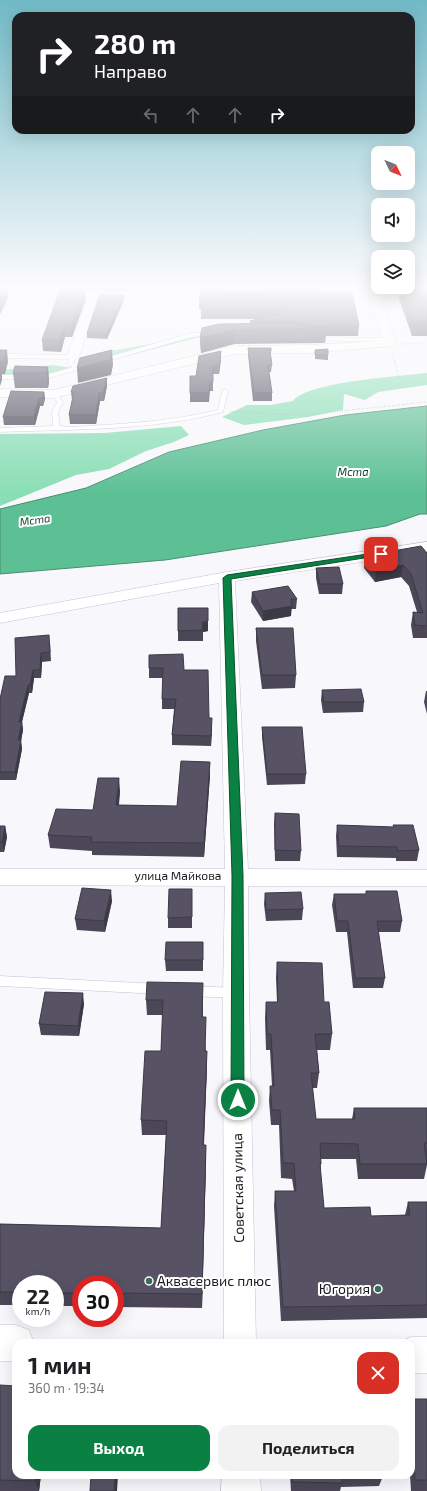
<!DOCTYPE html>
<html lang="ru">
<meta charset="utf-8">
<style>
:root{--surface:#fff;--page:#f2f2f2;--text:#202124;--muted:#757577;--accent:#0b8043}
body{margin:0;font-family:"Exo 2",sans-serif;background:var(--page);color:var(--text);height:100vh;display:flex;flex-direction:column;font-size:15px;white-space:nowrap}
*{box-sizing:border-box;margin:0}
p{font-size:13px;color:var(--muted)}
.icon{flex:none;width:22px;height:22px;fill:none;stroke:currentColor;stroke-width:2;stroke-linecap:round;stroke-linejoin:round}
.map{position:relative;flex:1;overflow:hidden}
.details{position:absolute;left:12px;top:1339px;width:403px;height:140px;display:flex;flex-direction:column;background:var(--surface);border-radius:12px;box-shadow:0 4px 16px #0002}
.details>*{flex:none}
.banner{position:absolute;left:12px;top:12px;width:403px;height:122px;border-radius:12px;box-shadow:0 4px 16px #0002;background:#202124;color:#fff;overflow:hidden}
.needle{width:26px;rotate:133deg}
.tools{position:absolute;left:371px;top:146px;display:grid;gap:8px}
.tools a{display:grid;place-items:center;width:44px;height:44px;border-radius:8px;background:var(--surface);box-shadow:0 4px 16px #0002;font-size:20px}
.speed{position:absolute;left:12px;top:1275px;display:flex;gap:8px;font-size:20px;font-weight:700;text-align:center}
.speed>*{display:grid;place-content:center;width:52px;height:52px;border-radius:50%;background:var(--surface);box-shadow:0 4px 16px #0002;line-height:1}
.speed small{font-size:10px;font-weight:400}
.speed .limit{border:6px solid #d22;background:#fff;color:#111}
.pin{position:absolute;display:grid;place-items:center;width:34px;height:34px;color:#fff;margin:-17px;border-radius:8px;box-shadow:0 2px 6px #0006}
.me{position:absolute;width:44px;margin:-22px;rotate:0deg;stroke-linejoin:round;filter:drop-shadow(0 0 3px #0008)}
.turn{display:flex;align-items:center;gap:14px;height:84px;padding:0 16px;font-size:18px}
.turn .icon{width:52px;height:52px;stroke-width:2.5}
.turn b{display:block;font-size:28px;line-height:34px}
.lanes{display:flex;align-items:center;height:38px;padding:0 16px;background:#0003;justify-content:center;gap:20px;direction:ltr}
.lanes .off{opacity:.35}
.round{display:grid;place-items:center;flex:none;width:42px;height:42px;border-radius:12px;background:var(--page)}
.headline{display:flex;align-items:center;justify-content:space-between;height:68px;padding:0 16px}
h1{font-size:24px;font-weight:700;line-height:30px}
.action{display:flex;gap:8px;margin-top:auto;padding:8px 16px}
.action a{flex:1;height:46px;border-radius:12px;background:var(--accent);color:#fff;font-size:16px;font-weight:700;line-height:46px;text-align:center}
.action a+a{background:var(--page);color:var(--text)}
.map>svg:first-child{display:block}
.green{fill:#89deb5}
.water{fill:#5cc094;stroke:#498e72}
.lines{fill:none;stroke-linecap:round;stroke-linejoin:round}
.lane-casing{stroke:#c5c1d5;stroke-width:1}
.street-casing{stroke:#c5c1d5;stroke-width:1}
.secondary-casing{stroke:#c5c1d5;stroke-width:1}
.path{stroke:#9f9ea3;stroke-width:1.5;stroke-dasharray:0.5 2;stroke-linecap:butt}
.lane{fill:#fff;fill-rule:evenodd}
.street{fill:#fff;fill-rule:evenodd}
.secondary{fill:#fff;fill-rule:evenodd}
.wall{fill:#4b4757}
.shaded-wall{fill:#3d3a47}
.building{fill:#575365;stroke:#3d3a47}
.route{fill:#0b8043;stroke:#07532c}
.poi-dot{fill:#366e55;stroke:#fff;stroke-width:1.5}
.labels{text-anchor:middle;stroke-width:4;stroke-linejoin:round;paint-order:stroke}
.far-water-label{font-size:11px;font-style:italic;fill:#0e3a28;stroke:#fff}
.street-label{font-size:12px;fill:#1d1b23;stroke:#fff}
.near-street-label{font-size:14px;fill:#1d1b23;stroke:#fff}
.near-poi-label{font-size:14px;fill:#1d1b23;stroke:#fff;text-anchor:start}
</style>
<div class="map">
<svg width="427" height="1491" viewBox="0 0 427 1491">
<rect width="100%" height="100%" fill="#f8f7fb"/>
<g class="green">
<path d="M151 285H186L185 290H149Z"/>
<path d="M222 334 224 336 200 337 108 361 110 351C147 345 184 337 222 334Z"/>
<path d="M53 365 72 368 43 376H0V370Z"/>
<path d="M427 373V385L378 392 365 400 344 394 343 410 308 417 244 425 222 417 247 405H270L293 401C307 382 401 376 427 373Z"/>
<path d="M181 426 189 435 174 442 146 451 109 469 76 475 0 506V434L105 433Z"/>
</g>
<path class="water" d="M427 406V514H420L386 526 165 560 0 574V509L86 488 169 452 263 430 345 415Z"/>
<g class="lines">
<g class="lane-casing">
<g id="lane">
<path d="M25 285H30L24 295H20Z"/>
<path d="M131 285H137L135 296 132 298 129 296Z"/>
<path d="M215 332 218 334 217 335 191 337 46 379H0V375H46L73 367 67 365 69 359 0 358V354L73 355 76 357 73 364 81 365 191 333Z"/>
<path d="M310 337 388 338 391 340 388 342 312 340 309 338Z"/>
<path d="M225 389 228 391 223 412C150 431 75 429 0 432V428L53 426 52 412 57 402 51 394 54 392 56 393 63 402 58 412 60 426 70 427C120 424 169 422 218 410L222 391Z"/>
<path d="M0 976 160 984 164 985 166 989 164 993 160 994 0 986Z"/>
<path d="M190 986 236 988 240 989 242 993 240 997 236 998 190 996 186 995 184 991 186 987Z"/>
</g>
</g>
<g class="street-casing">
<g id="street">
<path d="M224 285H234L232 299 99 298 79 357 73 361 67 357 88 298 0 296V290L223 294Z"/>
<path d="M370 285H378V287H380V296L396 344 394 346 310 353 234 354 54 398 0 397V389L54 390 234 346 310 345 383 341 370 296Z"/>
<path d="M427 542V552L235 581 248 869 427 870V886H248L249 993 256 1343H224L223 993 225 886 0 885V869H225L219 583 0 623V613L227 572Z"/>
</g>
</g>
<g class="secondary-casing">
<g id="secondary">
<path d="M0 1325H16L29 1330 34 1343H16V1361H0Z"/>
<path d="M411 1337H427V1373H411V1343H398Z"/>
<path d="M222 1475H260L261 1491H221Z"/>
</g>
</g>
<g class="path">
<path d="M351 296H362"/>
<path d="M387 296H402"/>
<path d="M402 344 427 343"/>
<path d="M393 353 398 376"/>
<path d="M230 412 304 415 427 402"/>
</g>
<use href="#lane" class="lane"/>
<use href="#street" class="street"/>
<use href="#secondary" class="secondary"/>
</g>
<g class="wall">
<path d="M0 285H15L13 289H7L8 298 0 314Z"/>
<path d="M38 285H128L127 291 85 290 86 299 72 337H65L61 352 43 351 42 340 65 288V287L38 286Z"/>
<path d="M200 285H222L221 291 269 292 270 285H318V292L359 326 358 336H326L325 343 234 344 201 353 200 338 250 324V321L256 319H201V309H199Z"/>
<path d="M400 287H408L427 291V336H412L399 299Z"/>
<path d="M124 300 107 339 87 338V333Z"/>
<path d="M248 348 271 351V358L272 365 271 372H269L272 393V401H253L248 355Z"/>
<path d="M328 349V360L315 359V350Z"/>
<path d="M221 351V359L219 374H213V391H210L209 402H190V376H196Z"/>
<path d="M48 367 49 382 48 388H15L13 373Z"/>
<path d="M107 386 104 401H100L96 424H70L69 415 72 400 71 392Z"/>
<path d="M44 392 45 399 43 406H40L35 425H4L3 417Z"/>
<path d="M427 553V638H413L411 625 413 612H417L409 586 401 577 375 582 364 568 365 556Z"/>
<path d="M316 568 343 584 342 594H319L316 578Z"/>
<path d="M252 592 297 599 296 609H291V616L263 621 251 602Z"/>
<path d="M178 608 208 631 203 632V641H178Z"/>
<path d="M256 628 296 675 295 688 262 689 256 641Z"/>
<path d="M50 643 51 661 42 662 41 678H34L32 693H29L22 722 23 730 21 741 22 749 16 780H0V699L16 676Z"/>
<path d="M149 655 184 670 212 728 211 746 172 745V735L174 709H162V699L163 678H149Z"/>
<path d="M322 690 364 702 363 712 323 713 321 700Z"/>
<path d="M426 691H427V714L424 702Z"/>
<path d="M262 727 306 774 305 784 267 785 262 737Z"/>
<path d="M210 775 204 857 92 855V851L50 848 48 835 93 810 120 791 119 805 177 806Z"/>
<path d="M275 813 301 851 300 861H275L274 824Z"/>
<path d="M337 825 393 827V825L419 850 417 861H396V858L337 857 336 836Z"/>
<path d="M0 826H5L7 837 4 852H0Z"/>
<path d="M192 889V928H168V918Z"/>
<path d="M366 891 402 921 400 932H378L385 978 383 988H353L347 932H336L332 905 334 894H366Z"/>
<path d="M265 893 303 909 302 920 266 921 264 904Z"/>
<path d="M112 901 105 932 77 930 75 919Z"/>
<path d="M203 942V971H166L165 960Z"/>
<path d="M277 962 324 1002 332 1034 330 1050H317L319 1073 317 1088H312L316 1119H352L354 1108H427V1165L424 1179H358L356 1159H321V1164L320 1172 324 1208 371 1216 405 1215 408 1202H427V1318L281 1321 274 1206 275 1191H294L292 1179 281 1178 279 1125H271L269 1101 270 1086H272L270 1050H266L265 1018 266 1002H277L276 978Z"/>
<path d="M203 998V1017L207 1066 204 1145 206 1159 202 1308 115 1307V1284H81V1306H55V1284H21V1305H0V1224L161 1228 166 1135H142L141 1120 161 1051 163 1015H147L146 1000Z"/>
<path d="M84 1004 79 1036 41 1035 39 1024Z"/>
<path d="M0 1385 16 1475H41L39 1491H0Z"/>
<path d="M411 1399H427V1491H411L410 1475H411Z"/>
<path d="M290 1475H383V1476L379 1486 341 1487 340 1491H291Z"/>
</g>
<g class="shaded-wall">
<path d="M126 285H128L127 291Z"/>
<path d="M7 286 8 298 0 314V300Z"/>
<path d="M85 289 86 299 72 337 71 326Z"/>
<path d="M124 295V300L107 339 106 334Z"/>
<path d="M64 326 65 337 61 352 59 340Z"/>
<path d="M234 330V344L201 353 200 338Z"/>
<path d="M7 350 8 362 5 374H2V380L0 386V362Z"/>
<path d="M112 350 113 365 111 375 78 383 77 368Z"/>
<path d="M221 351V359L219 374V366Z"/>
<path d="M48 367 49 382 48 388 46 373Z"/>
<path d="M107 378V386L104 401 103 393Z"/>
<path d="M44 392 45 399 43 406V398Z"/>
<path d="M99 393 100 401 96 424V415Z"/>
<path d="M39 398 40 406 35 425 34 417Z"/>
<path d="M403 565 401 577 375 582 376 570Z"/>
<path d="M292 606 291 616 263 621V611Z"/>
<path d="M208 621V631L203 632 202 622Z"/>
<path d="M41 653 42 662 41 678 40 670Z"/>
<path d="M33 670 34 678 32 693 30 685Z"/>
<path d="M28 685 29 693 20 730 19 722Z"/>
<path d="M212 718V728L211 746V736Z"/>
<path d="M22 722 23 730 21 741 22 749 16 780 15 772 18 740Z"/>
<path d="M210 762V775L204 857V843Z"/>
<path d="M119 778 120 791 117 818 116 805Z"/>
<path d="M5 826 7 837 4 852 2 842Z"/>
<path d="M111 890 112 901 105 932 104 921Z"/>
<path d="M83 993 84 1004 79 1036 78 1026Z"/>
<path d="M207 1051V1066L203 1159V1145Z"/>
<path d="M206 1145V1159L202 1308V1294Z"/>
<path d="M36 1475H41L39 1491 35 1481Z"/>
<path d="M115 1475H118L117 1491H114Z"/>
</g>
<g class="building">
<path d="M270 285H318V289H269Z"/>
<path d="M0 286H7L0 300Z"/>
<path d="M408 286H425L427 291V321H413L401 287H408Z"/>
<path d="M61 288 85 289 71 326H64L59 340H42Z"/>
<path d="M201 291 352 292 359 326H314L292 321H250L283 313V310L201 309 202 300H199Z"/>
<path d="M100 294 124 295 106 334 87 333Z"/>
<path d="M292 323 314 328H326L234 330 200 338 202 328 219 324Z"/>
<path d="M248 348H271V351H270L272 365H268L272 393H254Z"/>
<path d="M328 349V355H315V350Z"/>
<path d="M0 350H7L3 361 0 362Z"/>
<path d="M112 350 110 360 77 368 80 358Z"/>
<path d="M221 351 219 366H213V382H210L209 393H190V376H196L199 356Z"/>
<path d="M15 366 48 367 46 373H13Z"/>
<path d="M107 378 103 393H99L96 415H69L74 392H71L73 386Z"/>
<path d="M11 391 44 392 43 398H39L34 417H3Z"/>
<path d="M421 546 427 553V626L415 625 413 612 423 613 411 574 403 565 376 570 365 556Z"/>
<path d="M339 567 343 584H320L316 568Z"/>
<path d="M288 586 297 599H291L292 606 263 611 252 592Z"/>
<path d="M178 608H208V621L202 622 203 630 178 631Z"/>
<path d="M256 628H293L296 675H262Z"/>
<path d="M49 635 50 652 41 653 40 670H33L30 685H28L19 722H22L18 740H21L15 772H0V699L5 676H16L15 638Z"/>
<path d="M183 654 184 670H208L209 718H212L211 736 172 735 176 699H162L163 668H149V655Z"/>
<path d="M361 689 364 702H324L322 690Z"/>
<path d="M262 727H302L306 774H267Z"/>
<path d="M181 761 210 762 204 843 91 842 92 837 48 835 56 809 93 810 98 778H119L116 805 177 806Z"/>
<path d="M275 813 299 814 301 851 275 850Z"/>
<path d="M337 825 394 827 393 825H413L419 850 398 851 397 847 339 846Z"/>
<path d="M0 826H5L2 842H0Z"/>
<path d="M82 888 111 890 104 921 75 919Z"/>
<path d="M169 889H192V917L168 918Z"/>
<path d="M366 891H397L402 921H377L385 978H355L348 921H337L334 894H366Z"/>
<path d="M301 892 303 909 266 910 265 893Z"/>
<path d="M166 942H203V960H165Z"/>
<path d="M277 962 322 963 324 1002H329L332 1034H315L319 1073H311L316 1119H355L354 1108H427V1143H424L427 1164H360L358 1144 320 1143 321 1164H320L324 1208 370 1207 371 1216 410 1215 408 1202H427V1305L283 1307 275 1191H296L294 1163H283L280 1110H272L270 1086H274L271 1034H267L266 1002H278Z"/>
<path d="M147 982 203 983 202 1017H206L205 1051H207L203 1145H206L202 1294 115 1293V1284H81V1293H55V1284H21V1292H0V1224L161 1228 167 1121 141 1120 145 1051H161L163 1000H146Z"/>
<path d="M45 992 83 993 78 1026 39 1024Z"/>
<path d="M0 1385 16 1386V1475H36L35 1481 0 1480Z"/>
<path d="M411 1399H427V1480H415L413 1463H411Z"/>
<path d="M91 1475H115L114 1491H90Z"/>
<path d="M292 1475H383V1476H342V1483L292 1482Z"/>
</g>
<linearGradient id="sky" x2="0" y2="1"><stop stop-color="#70b9c6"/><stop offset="0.58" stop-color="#fcfbfd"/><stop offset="1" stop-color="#fcfbfd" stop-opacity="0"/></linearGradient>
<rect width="427" height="494" fill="url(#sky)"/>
<path class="route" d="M381 552 384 554 383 555 231 579 243 876 244 1100 242 1104 238 1106 233 1104 231 1100 232 876 223 578 227 575Z"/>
<g class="poi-dot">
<circle cx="149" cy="1281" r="4"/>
<circle cx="378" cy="1289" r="4"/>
</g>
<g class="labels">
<g class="far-water-label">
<text x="353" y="476">Мста</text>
<text transform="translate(35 520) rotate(-8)" y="4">Мста</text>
</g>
<g class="street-label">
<text x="178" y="880">улица Майкова</text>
</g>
<g class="near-street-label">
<text transform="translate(238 1188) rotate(-91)" y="5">Советская улица</text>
</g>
<g class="near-poi-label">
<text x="157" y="1286">Аквасервис плюс</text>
<text x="370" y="1294" text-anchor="end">Югория</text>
</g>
</g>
</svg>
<div class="tools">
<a><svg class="needle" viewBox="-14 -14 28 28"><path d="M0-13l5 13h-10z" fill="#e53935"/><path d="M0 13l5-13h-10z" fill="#757577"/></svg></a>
<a><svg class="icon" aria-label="sound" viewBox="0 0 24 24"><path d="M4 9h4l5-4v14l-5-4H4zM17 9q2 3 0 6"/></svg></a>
<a><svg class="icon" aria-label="layers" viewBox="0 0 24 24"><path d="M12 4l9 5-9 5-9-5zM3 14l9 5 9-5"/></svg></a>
</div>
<div class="speed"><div>22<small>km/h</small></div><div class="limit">30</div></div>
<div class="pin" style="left:381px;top:554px;background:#d93025"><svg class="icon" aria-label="arrive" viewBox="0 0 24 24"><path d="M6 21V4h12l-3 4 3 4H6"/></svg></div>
<svg class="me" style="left:238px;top:1100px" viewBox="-20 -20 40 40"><circle r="17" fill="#0b8043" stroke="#fff" stroke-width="3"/><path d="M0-11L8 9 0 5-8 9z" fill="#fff"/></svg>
<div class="banner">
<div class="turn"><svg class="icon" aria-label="right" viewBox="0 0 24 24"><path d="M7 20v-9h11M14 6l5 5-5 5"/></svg><div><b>280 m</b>Направо</div></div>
<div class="lanes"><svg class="icon off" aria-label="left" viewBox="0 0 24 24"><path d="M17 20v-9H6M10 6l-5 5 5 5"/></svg><svg class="icon off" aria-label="ahead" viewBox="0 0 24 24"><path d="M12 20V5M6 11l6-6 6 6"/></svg><svg class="icon off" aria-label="ahead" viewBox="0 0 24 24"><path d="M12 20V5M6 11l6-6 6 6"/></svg><svg class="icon" aria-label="right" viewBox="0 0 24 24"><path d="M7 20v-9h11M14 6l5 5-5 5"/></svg></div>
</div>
<section class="details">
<div class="headline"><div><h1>1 мин</h1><p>360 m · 19:34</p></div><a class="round" style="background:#d93025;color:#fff"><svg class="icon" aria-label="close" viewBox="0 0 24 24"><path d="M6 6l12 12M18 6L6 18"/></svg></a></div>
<div class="action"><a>Выход</a><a>Поделиться</a></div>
</section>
</div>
